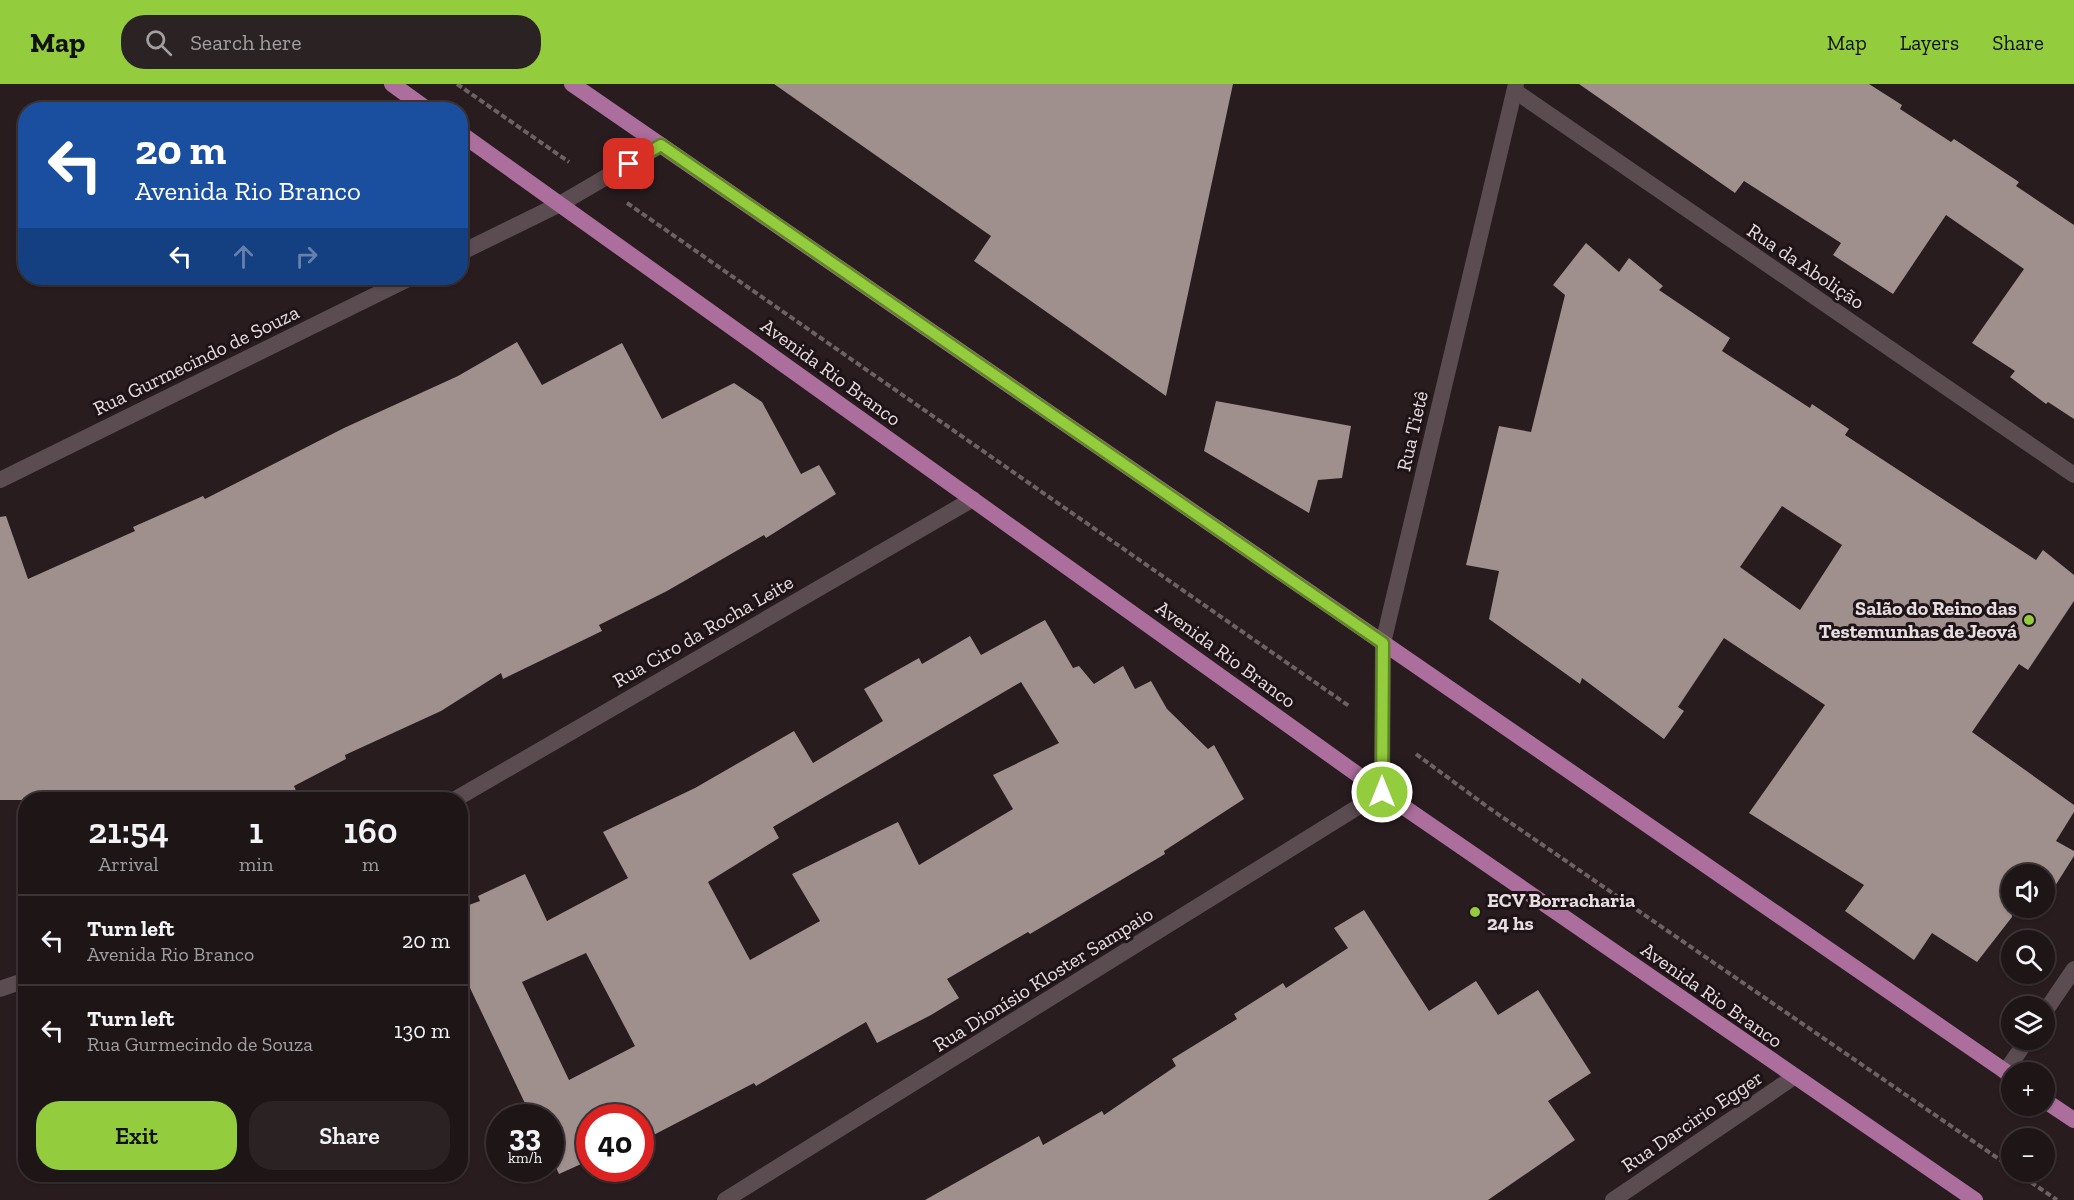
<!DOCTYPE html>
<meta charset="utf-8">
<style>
:root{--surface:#1e1517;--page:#2b2224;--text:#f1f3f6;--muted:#a19fa1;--line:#3c3436;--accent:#93cc3d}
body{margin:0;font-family:"Zilla Slab",serif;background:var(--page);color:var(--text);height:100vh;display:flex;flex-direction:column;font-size:22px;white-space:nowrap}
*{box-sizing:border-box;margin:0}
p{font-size:20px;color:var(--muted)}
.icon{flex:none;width:33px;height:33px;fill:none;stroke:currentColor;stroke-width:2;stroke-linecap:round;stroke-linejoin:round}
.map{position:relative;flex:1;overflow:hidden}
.panel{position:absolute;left:18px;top:708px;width:450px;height:390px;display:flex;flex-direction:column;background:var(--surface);border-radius:24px;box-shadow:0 2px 4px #0004,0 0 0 2px var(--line)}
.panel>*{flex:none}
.top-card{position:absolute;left:18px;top:18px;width:450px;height:183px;border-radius:24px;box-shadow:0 2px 4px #0004,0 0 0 2px var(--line);background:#1a4fa0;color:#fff;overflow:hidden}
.tools{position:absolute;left:2001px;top:780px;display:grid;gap:12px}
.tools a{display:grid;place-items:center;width:54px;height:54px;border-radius:50%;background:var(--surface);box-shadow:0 2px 4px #0004,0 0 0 2px var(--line);font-size:30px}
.speed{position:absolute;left:486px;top:1020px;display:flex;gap:12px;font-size:30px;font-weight:700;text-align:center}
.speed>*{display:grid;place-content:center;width:78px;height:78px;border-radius:50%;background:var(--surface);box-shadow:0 2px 4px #0004,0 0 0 2px var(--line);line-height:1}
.speed small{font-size:15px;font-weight:400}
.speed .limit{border:9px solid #d22;background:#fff;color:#111}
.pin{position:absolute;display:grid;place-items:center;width:51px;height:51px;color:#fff;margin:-26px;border-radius:12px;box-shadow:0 3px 9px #0006}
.me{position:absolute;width:66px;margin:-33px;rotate:0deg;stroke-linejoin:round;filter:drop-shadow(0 0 4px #0008)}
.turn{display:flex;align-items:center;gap:21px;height:126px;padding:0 18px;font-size:27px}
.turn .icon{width:78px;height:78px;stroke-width:2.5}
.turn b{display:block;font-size:42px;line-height:51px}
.lanes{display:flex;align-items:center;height:57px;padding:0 18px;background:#0003;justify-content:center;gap:30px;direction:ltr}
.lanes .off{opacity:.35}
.eta{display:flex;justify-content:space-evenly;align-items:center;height:102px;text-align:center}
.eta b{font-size:36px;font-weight:600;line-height:42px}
.button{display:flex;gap:12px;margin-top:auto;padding:12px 18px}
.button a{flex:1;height:69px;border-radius:24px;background:var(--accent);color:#111;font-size:24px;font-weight:600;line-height:69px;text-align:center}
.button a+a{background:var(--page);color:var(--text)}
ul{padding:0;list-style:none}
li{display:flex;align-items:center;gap:18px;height:90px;padding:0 18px;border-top:2px solid var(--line)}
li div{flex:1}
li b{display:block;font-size:22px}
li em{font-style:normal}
header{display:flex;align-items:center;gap:36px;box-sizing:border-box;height:84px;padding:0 30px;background:var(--accent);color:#111}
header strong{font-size:28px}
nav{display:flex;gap:33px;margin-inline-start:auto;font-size:21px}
.search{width:420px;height:54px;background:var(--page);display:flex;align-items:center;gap:15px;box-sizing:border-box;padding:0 21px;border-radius:24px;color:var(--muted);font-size:22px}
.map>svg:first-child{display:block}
.building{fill:#9f8f8d;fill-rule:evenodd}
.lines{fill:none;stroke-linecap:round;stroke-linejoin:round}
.path{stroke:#6c6164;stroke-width:4;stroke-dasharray:6 3;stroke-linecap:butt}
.minor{stroke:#5a4c50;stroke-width:16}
.tertiary{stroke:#5a4c50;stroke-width:16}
.primary{stroke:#ac6e9d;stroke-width:16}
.route-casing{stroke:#608528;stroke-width:15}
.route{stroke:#93cc3d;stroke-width:10}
.poi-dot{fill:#93cc3d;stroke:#1e1316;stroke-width:2}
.labels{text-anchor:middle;stroke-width:6;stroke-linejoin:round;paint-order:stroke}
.street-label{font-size:20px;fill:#e7dee1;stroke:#1e1316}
.poi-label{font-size:20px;font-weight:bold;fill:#e7dee1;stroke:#1e1316;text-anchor:end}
</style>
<header>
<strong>Map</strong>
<div class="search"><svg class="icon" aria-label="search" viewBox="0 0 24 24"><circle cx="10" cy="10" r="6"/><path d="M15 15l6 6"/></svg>Search here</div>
<nav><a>Map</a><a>Layers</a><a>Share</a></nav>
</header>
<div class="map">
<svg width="2074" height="1116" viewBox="0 0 2074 1116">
<rect width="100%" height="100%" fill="#281c1f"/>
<g class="building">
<path d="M774 0H1233L1166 312 974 177 991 152Z"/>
<path d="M1579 0H1869L1902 21 1900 25 1951 58 1954 55 2019 98 2016 102 2074 141V335L2048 318 2046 320 2010 293 2015 287 1972 259 2024 185 1946 131 1893 210 1833 171 1841 159 1744 97 1735 109Z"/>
<path d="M1586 159 1619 188 1629 174 1663 202 1659 206 1730 254 1722 267 1810 324 1812 320 1849 345 1845 351 2036 476 2043 466 2074 491V517L2028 586 2019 580 1972 648 2074 721V728L2056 757 2074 767V772L2050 810 2044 807V790H2017L2012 787V833L1977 878 1932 849 1914 876 1845 827 1864 801 1749 729 1825 621 1724 554 1678 623 1684 627 1664 655 1582 594 1580 600 1489 535 1499 487 1466 481 1499 342 1531 348 1565 211 1553 201ZM1782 422 1842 461 1800 526 1740 483Z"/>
<path d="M517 258 542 301 622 259 662 335 734 299 762 318 801 390 819 381 836 410 766 454 764 451 667 507 599 541 602 547 503 595 501 589 441 627 345 671 346 675 294 702 300 716H0V433L6 432 28 495 135 447 133 443 203 412 205 415 344 344 458 292Z"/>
<path d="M1216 317 1351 342 1342 394 1318 396 1309 429 1204 367Z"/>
<path d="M1045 536 1073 584 1079 582 1094 600 1123 582 1135 605 1151 597 1167 625 1208 665 1214 661 1244 715 1164 767 1165 770 1030 850 1028 848 947 895 959 914 931 931 877 959 866 938 756 1002 754 999 640 1058V1034H590V1076L559 1090 550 1071V1034H532L460 883V824L480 817 478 812 525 790 547 837 628 794 603 748 695 704 794 647 813 679 883 637 864 605 919 574 922 580 970 552 981 571ZM1021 598 1059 659 993 691 1013 725 919 781 898 738 792 790 820 837 750 876 708 798 779 754 773 743ZM586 869 635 962 569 996 522 898Z"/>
<path d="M1364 826 1429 927 1476 897 1498 931 1538 906 1591 989 1548 1017 1575 1056 1488 1116H925L1039 1052 1043 1061 1102 1027 1104 1031 1176 982 1172 975 1237 935 1234 930 1283 899 1286 904 1348 864 1334 844Z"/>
</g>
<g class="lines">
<g class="path">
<path d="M457 0 569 78"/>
<path d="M627 119 1349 622"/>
<path d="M1416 670 1489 724 2012 1084"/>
<path d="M2016 1088 2057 1116"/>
</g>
<g class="minor">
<path d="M1515 7 2074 391"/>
<path d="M460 169 560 120 661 61"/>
<path d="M0 396 410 194"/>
<path d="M454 716 973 415"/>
<path d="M0 905 26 896"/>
<path d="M2044 929 2074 885"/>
<path d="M2005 988 2027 956"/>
<path d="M725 1116 1382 708"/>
<path d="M1613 1116 1794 993"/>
</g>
<path class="tertiary" d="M1382 708 1383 559 1516 0"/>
<g class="primary">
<path d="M392 0 428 26"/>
<path d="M572 0 2012 992"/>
<path d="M460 49 1382 708 1975 1116"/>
<path d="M2044 1016 2074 1036"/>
</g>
</g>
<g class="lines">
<g class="route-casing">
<path id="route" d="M629 80 661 61 1383 559 1382 708"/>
</g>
<use href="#route" class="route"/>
</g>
<g class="poi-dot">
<circle cx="2029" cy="536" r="6"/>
<circle cx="1475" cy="828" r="6"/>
</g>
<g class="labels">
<g class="street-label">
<text transform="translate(1806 182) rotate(34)" y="7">Rua da Abolição</text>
<text transform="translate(196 276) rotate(-26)" y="7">Rua Gurmecindo de Souza</text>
<text transform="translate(831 288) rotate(36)" y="7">Avenida Rio Branco</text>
<text transform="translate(1412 347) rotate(-77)" y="7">Rua Tietê</text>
<text transform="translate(703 547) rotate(-30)" y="7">Rua Ciro da Rocha Leite</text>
<text transform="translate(1226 570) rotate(36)" y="7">Avenida Rio Branco</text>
<text transform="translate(1043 895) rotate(-32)" y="7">Rua Dionísio Kloster Sampaio</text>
<text transform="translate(1712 911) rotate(35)" y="7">Avenida Rio Branco</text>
<text transform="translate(1692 1037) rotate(-34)" y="7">Rua Darcirio Egger</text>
</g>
<g class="poi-label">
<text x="2017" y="531">Salão do Reino das<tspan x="2017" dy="23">Testemunhas de Jeová</tspan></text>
<text x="1487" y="823" text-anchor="start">ECV Borracharia<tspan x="1487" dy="23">24 hs</tspan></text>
</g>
</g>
</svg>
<div class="tools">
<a><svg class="icon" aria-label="sound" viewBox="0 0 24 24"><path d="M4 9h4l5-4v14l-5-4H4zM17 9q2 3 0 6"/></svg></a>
<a><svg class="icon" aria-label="search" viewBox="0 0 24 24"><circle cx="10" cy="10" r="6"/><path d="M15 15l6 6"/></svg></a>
<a><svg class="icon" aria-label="layers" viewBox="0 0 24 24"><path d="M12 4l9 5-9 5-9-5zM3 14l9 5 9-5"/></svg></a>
<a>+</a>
<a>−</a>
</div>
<div class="speed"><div>33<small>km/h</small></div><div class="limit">40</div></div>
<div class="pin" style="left:629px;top:80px;background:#d93025"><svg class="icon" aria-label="arrive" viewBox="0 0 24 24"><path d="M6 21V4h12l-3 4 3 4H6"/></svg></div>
<svg class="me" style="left:1382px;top:708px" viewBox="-20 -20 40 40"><circle r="17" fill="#93cc3d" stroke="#fff" stroke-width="3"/><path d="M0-11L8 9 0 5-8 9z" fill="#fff"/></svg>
<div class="top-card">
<div class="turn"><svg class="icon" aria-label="left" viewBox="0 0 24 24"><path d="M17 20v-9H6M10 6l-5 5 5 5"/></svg><div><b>20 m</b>Avenida Rio Branco</div></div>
<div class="lanes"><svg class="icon" aria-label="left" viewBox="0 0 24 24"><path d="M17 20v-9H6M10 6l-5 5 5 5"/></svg><svg class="icon off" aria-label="ahead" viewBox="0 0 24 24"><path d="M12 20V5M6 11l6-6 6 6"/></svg><svg class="icon off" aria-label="right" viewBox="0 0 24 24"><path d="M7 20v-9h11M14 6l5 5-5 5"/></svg></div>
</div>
<section class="panel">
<div class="eta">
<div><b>21:54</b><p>Arrival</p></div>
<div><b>1</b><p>min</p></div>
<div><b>160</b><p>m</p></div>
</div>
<ul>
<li><svg class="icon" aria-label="left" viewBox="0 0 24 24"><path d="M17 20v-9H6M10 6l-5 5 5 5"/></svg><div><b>Turn left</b><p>Avenida Rio Branco</p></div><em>20 m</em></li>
<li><svg class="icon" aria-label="left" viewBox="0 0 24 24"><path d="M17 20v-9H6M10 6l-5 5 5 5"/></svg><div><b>Turn left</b><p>Rua Gurmecindo de Souza</p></div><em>130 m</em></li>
</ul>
<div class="button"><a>Exit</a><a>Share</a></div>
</section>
</div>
